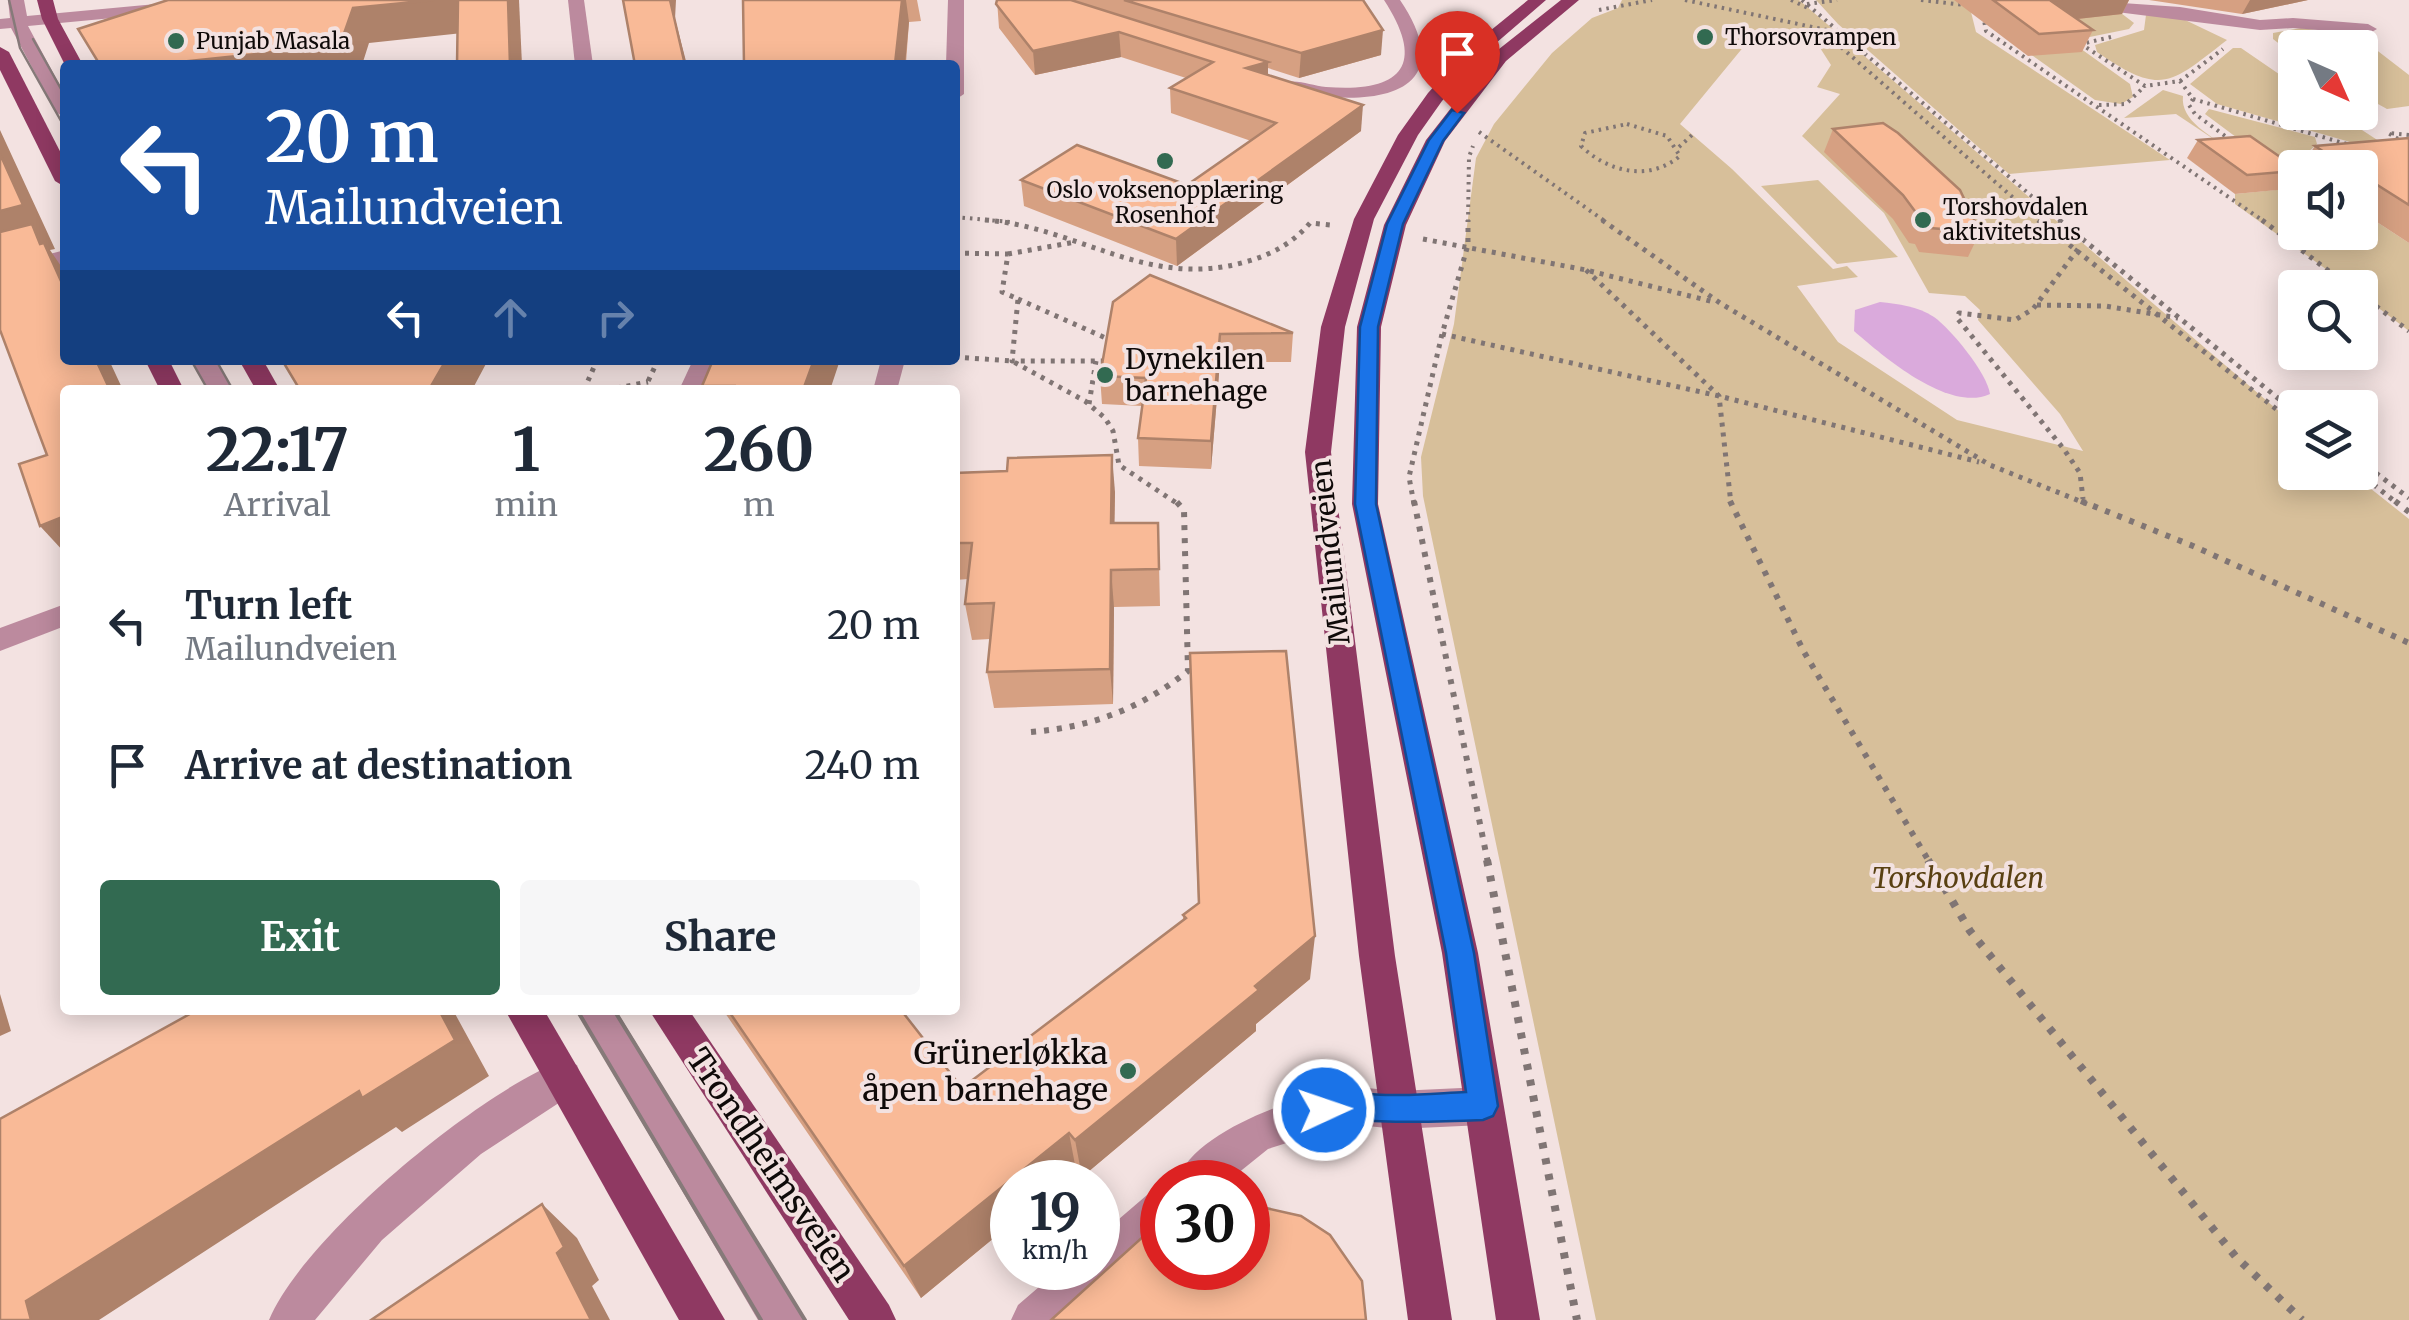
<!DOCTYPE html>
<meta charset="utf-8">
<style>
:root{--surface:#fff;--page:#f6f6f7;--text:#1f2937;--muted:#747a83;--accent:#326a51}
body{margin:0;font-family:Merriweather,serif;background:var(--page);color:var(--text);height:100vh;display:flex;flex-direction:column;font-size:38px;white-space:nowrap}
*{box-sizing:border-box;margin:0}
p{font-size:32px;color:var(--muted)}
.icon{flex:none;width:55px;height:55px;fill:none;stroke:currentColor;stroke-width:2;stroke-linecap:round;stroke-linejoin:round}
.map{position:relative;flex:1;overflow:hidden}
.panel{position:absolute;left:60px;top:385px;width:900px;height:630px;display:flex;flex-direction:column;background:var(--surface);border-radius:10px;box-shadow:0 5px 25px #0003}
.panel>*{flex:none}
.guide{position:absolute;left:60px;top:60px;width:900px;height:305px;border-radius:10px;box-shadow:0 5px 25px #0003;background:#1a4fa0;color:#fff;overflow:hidden}
.needle{width:65px;rotate:135deg}
.controls{position:absolute;left:2278px;top:30px;display:grid;gap:20px}
.controls a{display:grid;place-items:center;width:100px;height:100px;border-radius:10px;background:var(--surface);box-shadow:0 5px 25px #0003;font-size:50px}
.speed{position:absolute;left:990px;top:1160px;display:flex;gap:20px;font-size:50px;font-weight:700;text-align:center}
.speed>*{display:grid;place-content:center;width:130px;height:130px;border-radius:50%;background:var(--surface);box-shadow:0 5px 25px #0003;line-height:1}
.speed small{font-size:25px;font-weight:400}
.speed .limit{border:15px solid #d22;background:#fff;color:#111}
.pin{position:absolute;display:grid;place-items:center;width:85px;height:85px;color:#fff;margin:-102px -42px;border-radius:50% 50% 50% 0;rotate:-45deg;box-shadow:0 0 10px #0007}
.pin .icon{rotate:45deg}
.me{position:absolute;width:110px;margin:-55px;rotate:87deg;stroke-linejoin:round;filter:drop-shadow(0 0 8px #0008)}
.turn{display:flex;align-items:center;gap:35px;height:210px;padding:0 40px;font-size:45px}
.turn .icon{width:130px;height:130px;stroke-width:2.5}
.turn b{display:block;font-size:70px;line-height:85px}
.lanes{display:flex;align-items:center;height:95px;padding:0 40px;background:#0003;justify-content:center;gap:50px;direction:ltr}
.lanes .off{opacity:.35}
.eta{display:flex;justify-content:space-evenly;align-items:center;height:170px;text-align:center}
.eta b{font-size:60px;font-weight:700;line-height:70px}
.cta{display:flex;gap:20px;margin-top:auto;padding:20px 40px}
.cta a{flex:1;height:115px;border-radius:10px;background:var(--accent);color:#fff;font-size:40px;font-weight:700;line-height:115px;text-align:center}
.cta a+a{background:var(--page);color:var(--text)}
ul{padding:0;list-style:none}
li{display:flex;align-items:center;gap:30px;height:140px;padding:0 40px}
li div{flex:1}
li b{display:block;font-size:38px}
li em{font-style:normal}
.map>svg:first-child{display:block}
.green{fill:#d7bf9a;fill-rule:evenodd}
.water{fill:#daaadc}
.lines{fill:none;stroke-linecap:round;stroke-linejoin:round}
.path-far3{stroke:#807574;stroke-width:4;stroke-dasharray:2.5 5;stroke-linecap:butt}
.path-far2{stroke:#807574;stroke-width:5;stroke-dasharray:4 6;stroke-linecap:butt}
.path-far1{stroke:#807574;stroke-width:6;stroke-dasharray:5 8;stroke-linecap:butt}
.path{stroke:#807574;stroke-width:8;stroke-dasharray:6 10;stroke-linecap:butt}
.minor{fill:#bc8a9e;fill-rule:evenodd}
.major{fill:#8f3962;fill-rule:evenodd}
.tram-far1{stroke:#867a79;stroke-width:2.5}
.tram{stroke:#867a79;stroke-width:4}
.wall{fill:#d6a082}
.shaded-wall{fill:#ae826a}
.building{fill:#f9ba97;stroke:#ae826a;stroke-width:2.5}
.route{fill:#1a73e8;stroke:#114b97;stroke-width:2.5}
.poi-dot{fill:#326a51;stroke:#f3e2e1;stroke-width:4}
.labels{text-anchor:middle;stroke-width:8;stroke-linejoin:round;paint-order:stroke}
.far-poi-label{font-size:22px;fill:#0f0a09;stroke:#f3e2e1;text-anchor:start}
.poi-label{font-size:28px;fill:#0f0a09;stroke:#f3e2e1;text-anchor:start}
.street-label{font-size:28px;fill:#0f0a09;stroke:#f3e2e1}
.park-label{font-size:28px;font-style:italic;fill:#594012;stroke:#f3e2e1}
.near-poi-label{font-size:32px;fill:#0f0a09;stroke:#f3e2e1;text-anchor:end}
.near-street-label{font-size:32px;fill:#0f0a09;stroke:#f3e2e1}
</style>
<div class="map">
<svg width="2409" height="1320" viewBox="0 0 2409 1320">
<rect width="100%" height="100%" fill="#f3e2e1"/>
<g class="green">
<path d="M1622 0H1799L2295 425V472L2351 473 2409 519V1320H1596L1423 496 1421 457 1454 324 1476 158 1494 124 1552 53 1592 18 1618 8ZM1759 28 1815 40 1831 65 1817 87 1840 94 1802 136 1884 213 1929 293 1965 296 1980 310 1978 320 2060 414 2083 451 1957 420 1838 342 1797 286 1858 277 1847 266 1833 269 1732 169 1680 124Z"/>
<path d="M1816 0H1961L1970 8 1976 32 2170 160 2009 174 1838 24Z"/>
<path d="M2117 10 2134 23 2129 29 2070 41 2130 84 2133 97 2121 104 2095 100 1992 27Z"/>
<path d="M2146 15 2181 18 2227 40C2170 84 2162 97 2097 52L2095 45 2144 30Z"/>
<path d="M2301 28 2357 35 2409 75V106L2387 109 2360 94V48H2295V56L2273 39V33Z"/>
<path d="M2233 48H2241L2295 85V112L2336 113 2388 147 2357 144 2217 104 2190 84Z"/>
<path d="M2163 90 2183 96C2180 121 2212 136 2230 150L2176 114 2124 118Z"/>
<path d="M2209 109 2315 137 2317 144 2305 155 2330 167 2295 168V181L2205 114Z"/>
<path d="M1818 180 1898 257 1837 264 1761 186Z"/>
<path d="M2295 188V232H2360V211L2409 243V331L2360 294V288L2351 287 2235 204V194Z"/>
</g>
<path class="water" d="M1880 302C1899 304 1917 306 1934 317 1951 329 1987 373 1990 394 1949 413 1884 357 1854 331L1855 310Z"/>
<g class="lines">
<g class="path-far3">
<path d="M1685 0 1836 32"/>
<path d="M1791 0 1808 8"/>
<path d="M1802 0 2062 222"/>
<path d="M1921 0 1964 5"/>
<path d="M1807 4 1837 0"/>
<path d="M1599 10 1652 0"/>
<path d="M1983 15 1986 31 2265 222"/>
<path d="M1837 33 1842 48 2041 222"/>
<path d="M2111 37 2081 44 2145 86 2180 81 2193 99 2189 105 2195 114 2232 141"/>
<path d="M1815 40 1836 32"/>
<path d="M2180 81 2223 49"/>
<path d="M2193 99 2350 145"/>
<path d="M2099 105 2126 104 2145 86"/>
<path d="M1627 124 1667 136 1680 156C1649 182 1608 172 1581 146L1585 133Z"/>
<path d="M1479 132 1606 222"/>
<path d="M2409 135 2388 133 2409 145"/>
<path d="M1679 147 1692 135"/>
<path d="M955 217 1010 222"/>
<path d="M1468 222 1469 157 1473 146"/>
</g>
<g class="path-far2">
<path d="M985 220C1079 227 1147 290 1245 262 1271 255 1293 243 1310 223L1330 225"/>
<path d="M1602 220 1720 303 1990 465 2087 504"/>
<path d="M2038 220 2295 424"/>
<path d="M2059 220 2295 412"/>
<path d="M2262 220 2351 288"/>
<path d="M1423 239 1586 270 1714 302"/>
<path d="M2078 249 2033 309 2015 320 1959 313 1957 318 2063 448 2080 473 2083 499"/>
<path d="M955 253 1008 254 1002 292 1018 299 1012 361H1107V357"/>
<path d="M1008 254 1075 242"/>
<path d="M1586 270 1719 396 1731 504"/>
<path d="M2360 294 2409 331"/>
<path d="M1018 299 1108 339V345"/>
<path d="M2037 305 2105 306 2178 318"/>
<path d="M1442 334 1719 396 1979 462"/>
<path d="M955 357 1012 361 1085 401 1105 418 1113 431 1119 465 1178 504"/>
<path d="M584 390 597 360"/>
<path d="M607 390 648 382"/>
<path d="M644 390 658 360"/>
<path d="M1089 404 1096 361"/>
<path d="M2360 461 2409 498"/>
<path d="M2358 472 2398 504"/>
<path d="M1414 504 1409 477 1442 334 1468 245V220"/>
</g>
<g class="path-far1">
<path d="M1414 501 1488 863"/>
<path d="M1730 501 1804 652 1930 863"/>
<path d="M2081 501 2193 546 2409 643"/>
<path d="M2395 501 2409 512"/>
<path d="M1031 732C1092 727 1140 709 1188 671L1184 510 1176 501"/>
</g>
<g class="path">
<path d="M1487 860 1577 1320"/>
<path d="M1928 860 1970 931 2236 1257 2302 1320"/>
</g>
<g class="minor">
<path d="M8 0H24L27 16 199 0H259L251 5 28 26 65 95V118L56 112 11 28 0 29V19L10 18Z"/>
<path d="M568 0H584L593 65H575Z"/>
<path d="M948 0H964V94L955 100V65H946Z"/>
<path d="M1384 0H1400C1468 101 1361 108 1288 90V82C1300 80 1313 86 1326 87 1401 93 1427 66 1384 0Z"/>
<path d="M2079 0 2180 7 2260 20 2293 18 2368 24 2377 29 2368 34 2293 28 2260 30 2085 8 2079 7Z"/>
<path d="M65 250V264L0 281V267Z"/>
<path d="M192 360H216L232 390H208Z"/>
<path d="M693 360H717L703 390H679Z"/>
<path d="M881 360H905L897 390H873Z"/>
<path d="M65 604V626L0 651V628Z"/>
<path d="M576 1010H616L805 1320H758Z"/>
<path d="M563 1060 577 1065 582 1078 577 1091 481 1154 382 1240 315 1320H269C304 1236 478 1093 563 1060Z"/>
<path d="M1347 1086 1397 1091 1483 1087 1497 1093 1503 1106 1497 1119 1483 1125 1397 1129 1347 1124 1268 1149 1227 1182H1176C1195 1129 1296 1098 1347 1086Z"/>
<path d="M1162 1189V1237L1066 1320H1011L1018 1305 1061 1268H1098V1237L1147 1195Z"/>
</g>
<g class="major">
<path d="M37 0H53L58 19 83 65H65L42 19Z"/>
<path d="M1528 0H1546L1481 56 1442 101 1418 135 1374 219 1345 327 1331 452 1395 956 1452 1320H1408L1359 956 1305 452 1321 327 1354 219 1398 135 1428 93 1469 48Z"/>
<path d="M1561 0H1579L1506 61 1445 141 1406 225 1381 327 1378 504 1478 953 1540 1320H1496L1442 953 1352 504 1357 327 1384 225 1426 140 1494 53Z"/>
<path d="M0 47 9 52 65 161V187L55 181 0 70Z"/>
<path d="M145 360H169L184 390H160Z"/>
<path d="M239 360H263L280 390H256Z"/>
<path d="M505 1010H544L725 1320H679Z"/>
<path d="M649 1010H689L889 1305 896 1320H849Z"/>
</g>
<g class="tram-far1">
<path d="M9 0 20 48 65 128"/>
<path d="M33 39 65 96"/>
<path d="M191 360 208 390"/>
<path d="M216 360 233 390"/>
</g>
<g class="tram">
<path d="M577 1010 761 1320"/>
<path d="M614 1010 805 1320"/>
</g>
</g>
<g class="wall">
<path d="M743 0H917L921 21 909 22 906 63H910V65H744Z"/>
<path d="M997 0H1363L1381 55 1299 78 1268 68V75L1361 131 1177 266 1024 206 1021 180 1187 185 1251 141 1171 113 1170 88 1186 78 1121 57 1035 75 999 28Z"/>
<path d="M1954 0H2129L2122 14 2077 19 2093 30 2082 52 2028 56Z"/>
<path d="M2149 0H2308L2242 14Z"/>
<path d="M1833 129 1980 232 1968 257 1919 252 1915 244 1909 243 1893 219 1824 152Z"/>
<path d="M2409 138V243L2360 211V168H2300L2315 146Z"/>
<path d="M2198 140 2295 168V179L2288 189 2235 194 2187 158Z"/>
<path d="M1113 302 1293 333 1291 362H1220L1211 469 1139 466 1138 438 1142 406 1102 404 1100 376Z"/>
<path d="M713 360 830 390H703L702 386Z"/>
<path d="M955 473 1115 492 1114 523H1158L1160 606 1114 607 1113 704 994 708 987 672 990 639 972 640 965 604 968 579 955 580Z"/>
<path d="M1190 653 1310 979 1256 1024V1031L1082 1177 1076 1170 1012 1182V1223L921 1298 723 1010H901L962 1088 1183 920V915L1198 904Z"/>
</g>
<g class="shaded-wall">
<path d="M434 0H459L472 32 369 43 362 65H151L353 8Z"/>
<path d="M508 0H519L522 65H510Z"/>
<path d="M670 0H676L675 19 687 65H685Z"/>
<path d="M902 0H906L909 22 905 65H895Z"/>
<path d="M2062 0H2129L2122 14 2041 23 2051 1Z"/>
<path d="M2250 0H2308L2242 14Z"/>
<path d="M1383 30 1381 55 1299 78 1301 53Z"/>
<path d="M1119 32 1121 57 1035 75 1033 51Z"/>
<path d="M1268 62V87L1246 68Z"/>
<path d="M1363 105 1361 131 1177 266 1176 239Z"/>
<path d="M0 130 55 249 50 250 65 272V290L0 263Z"/>
<path d="M1220 334V362L1211 469V441Z"/>
<path d="M96 360H109L123 390H110Z"/>
<path d="M446 360H488L472 390H421Z"/>
<path d="M814 360H840L830 390H803Z"/>
<path d="M1112 455 1115 492 1114 559 1111 523Z"/>
<path d="M65 516V553L40 526Z"/>
<path d="M1111 570 1114 607 1113 704 1110 669Z"/>
<path d="M1315 936 1310 979 1256 1024V1031L1082 1177 1075 1140Z"/>
<path d="M0 994 11 1031 0 1036Z"/>
<path d="M439 1010H453L489 1076 402 1132 396 1127 99 1320H31L26 1301Z"/>
<path d="M1069 1133 1076 1170 1061 1182H1012V1223L921 1298 904 1266Z"/>
<path d="M542 1204 577 1238 599 1280 592 1286 610 1320H591L557 1253Z"/>
</g>
<g class="building">
<path d="M168 0H434L353 8 340 45 151 65H100L78 29Z"/>
<path d="M458 0H508L510 65H457Z"/>
<path d="M623 0H670L685 65H635Z"/>
<path d="M743 0H902L895 64 910 63 909 65H744Z"/>
<path d="M997 0H1071L1268 62 1246 68 1363 105 1176 239 1021 180 1077 145 1187 185 1276 123 1170 88 1213 62 1119 32 1033 51 996 4Z"/>
<path d="M1124 0H1363L1383 30 1301 53Z"/>
<path d="M1993 0H2062L2051 1 2093 30 2039 34Z"/>
<path d="M1883 123 1898 133 1960 190 1980 232 1930 228 1926 219 1920 218 1903 195 1833 129Z"/>
<path d="M2250 136 2296 168 2295 171 2247 175 2198 140Z"/>
<path d="M2409 138V205L2360 174V168H2349L2315 146Z"/>
<path d="M0 154 23 205 0 211Z"/>
<path d="M32 224 40 244 44 243 65 290V360H96L110 390H65V516L40 526 19 464 47 455 0 330V232Z"/>
<path d="M1150 275 1293 333 1220 334 1211 441 1138 438 1146 378 1100 376 1113 302Z"/>
<path d="M282 360H446L431 386 421 390H300Z"/>
<path d="M713 360H814L803 390H732L734 386H702Z"/>
<path d="M1112 455 1111 523H1158L1159 569 1111 570 1110 669 987 672 994 603 965 604 972 543H955V473L1007 471 1008 458Z"/>
<path d="M1286 651 1315 936 1255 986 1259 990 1075 1140 1069 1133 904 1266 728 1010H901L962 1088 1186 918 1183 915 1199 903 1190 653Z"/>
<path d="M197 1010H439L455 1040 362 1098 359 1091 26 1301 31 1320H0V1119Z"/>
<path d="M542 1204 564 1247 557 1253 591 1320H371Z"/>
<path d="M1266 1208 1301 1216 1330 1235 1362 1281 1366 1320H1051L1157 1224 1162 1222V1268H1248V1210Z"/>
</g>
<path class="route" d="M1452 110 1464 113 1443 141 1403 224 1378 327 1376 504 1474 953 1498 1106 1493 1116 1483 1120C1439 1122 1397 1123 1353 1120 1338 1120 1328 1126 1314 1121L1309 1110 1314 1100C1344 1088 1370 1096 1401 1095 1423 1095 1444 1093 1466 1092L1446 953 1355 504 1360 327 1387 224 1429 140Z"/>
<g class="poi-dot">
<circle cx="1705" cy="37" r="10"/>
<circle cx="176" cy="41" r="10"/>
<circle cx="1165" cy="161" r="10"/>
<circle cx="1923" cy="220" r="10"/>
<circle cx="1105" cy="375" r="10"/>
<circle cx="1128" cy="1071" r="10"/>
</g>
<g class="labels">
<g class="far-poi-label">
<text x="1725" y="45">Thorsovrampen</text>
<text x="196" y="49">Punjab Masala</text>
<text x="1165" y="198" text-anchor="middle">Oslo voksenopplæring<tspan x="1165" dy="25">Rosenhof</tspan></text>
<text x="1943" y="215">Torshovdalen<tspan x="1943" dy="25">aktivitetshus</tspan></text>
</g>
<g class="poi-label">
<text x="1125" y="369">Dynekilen<tspan x="1125" dy="32">barnehage</tspan></text>
</g>
<g class="street-label">
<text transform="translate(1330 552) rotate(-96)" y="10">Mailundveien</text>
</g>
<g class="park-label">
<text x="1958" y="888">Torshovdalen</text>
</g>
<g class="near-poi-label">
<text x="1108" y="1064">Grünerløkka<tspan x="1108" dy="37">åpen barnehage</tspan></text>
</g>
<g class="near-street-label">
<text transform="translate(771 1165) rotate(56)" y="11">Trondheimsveien</text>
</g>
</g>
</svg>
<div class="controls">
<a><svg class="needle" viewBox="-14 -14 28 28"><path d="M0-13l5 13h-10z" fill="#e53935"/><path d="M0 13l5-13h-10z" fill="#747a83"/></svg></a>
<a><svg class="icon" aria-label="sound" viewBox="0 0 24 24"><path d="M4 9h4l5-4v14l-5-4H4zM17 9q2 3 0 6"/></svg></a>
<a><svg class="icon" aria-label="search" viewBox="0 0 24 24"><circle cx="10" cy="10" r="6"/><path d="M15 15l6 6"/></svg></a>
<a><svg class="icon" aria-label="layers" viewBox="0 0 24 24"><path d="M12 4l9 5-9 5-9-5zM3 14l9 5 9-5"/></svg></a>
</div>
<div class="speed"><div>19<small>km/h</small></div><div class="limit">30</div></div>
<div class="pin" style="left:1457px;top:113px;background:#d93025"><svg class="icon" aria-label="arrive" viewBox="0 0 24 24"><path d="M6 21V4h12l-3 4 3 4H6"/></svg></div>
<svg class="me" style="left:1324px;top:1110px" viewBox="-20 -20 40 40"><circle r="17" fill="#1a73e8" stroke="#fff" stroke-width="3"/><path d="M0-11L8 9 0 5-8 9z" fill="#fff"/></svg>
<div class="guide">
<div class="turn"><svg class="icon" aria-label="left" viewBox="0 0 24 24"><path d="M17 20v-9H6M10 6l-5 5 5 5"/></svg><div><b>20 m</b>Mailundveien</div></div>
<div class="lanes"><svg class="icon" aria-label="left" viewBox="0 0 24 24"><path d="M17 20v-9H6M10 6l-5 5 5 5"/></svg><svg class="icon off" aria-label="ahead" viewBox="0 0 24 24"><path d="M12 20V5M6 11l6-6 6 6"/></svg><svg class="icon off" aria-label="right" viewBox="0 0 24 24"><path d="M7 20v-9h11M14 6l5 5-5 5"/></svg></div>
</div>
<section class="panel">
<div class="eta">
<div><b>22:17</b><p>Arrival</p></div>
<div><b>1</b><p>min</p></div>
<div><b>260</b><p>m</p></div>
</div>
<ul>
<li><svg class="icon" aria-label="left" viewBox="0 0 24 24"><path d="M17 20v-9H6M10 6l-5 5 5 5"/></svg><div><b>Turn left</b><p>Mailundveien</p></div><em>20 m</em></li>
<li><svg class="icon" aria-label="arrive" viewBox="0 0 24 24"><path d="M6 21V4h12l-3 4 3 4H6"/></svg><div><b>Arrive at destination</b></div><em>240 m</em></li>
</ul>
<div class="cta"><a>Exit</a><a>Share</a></div>
</section>
</div>
